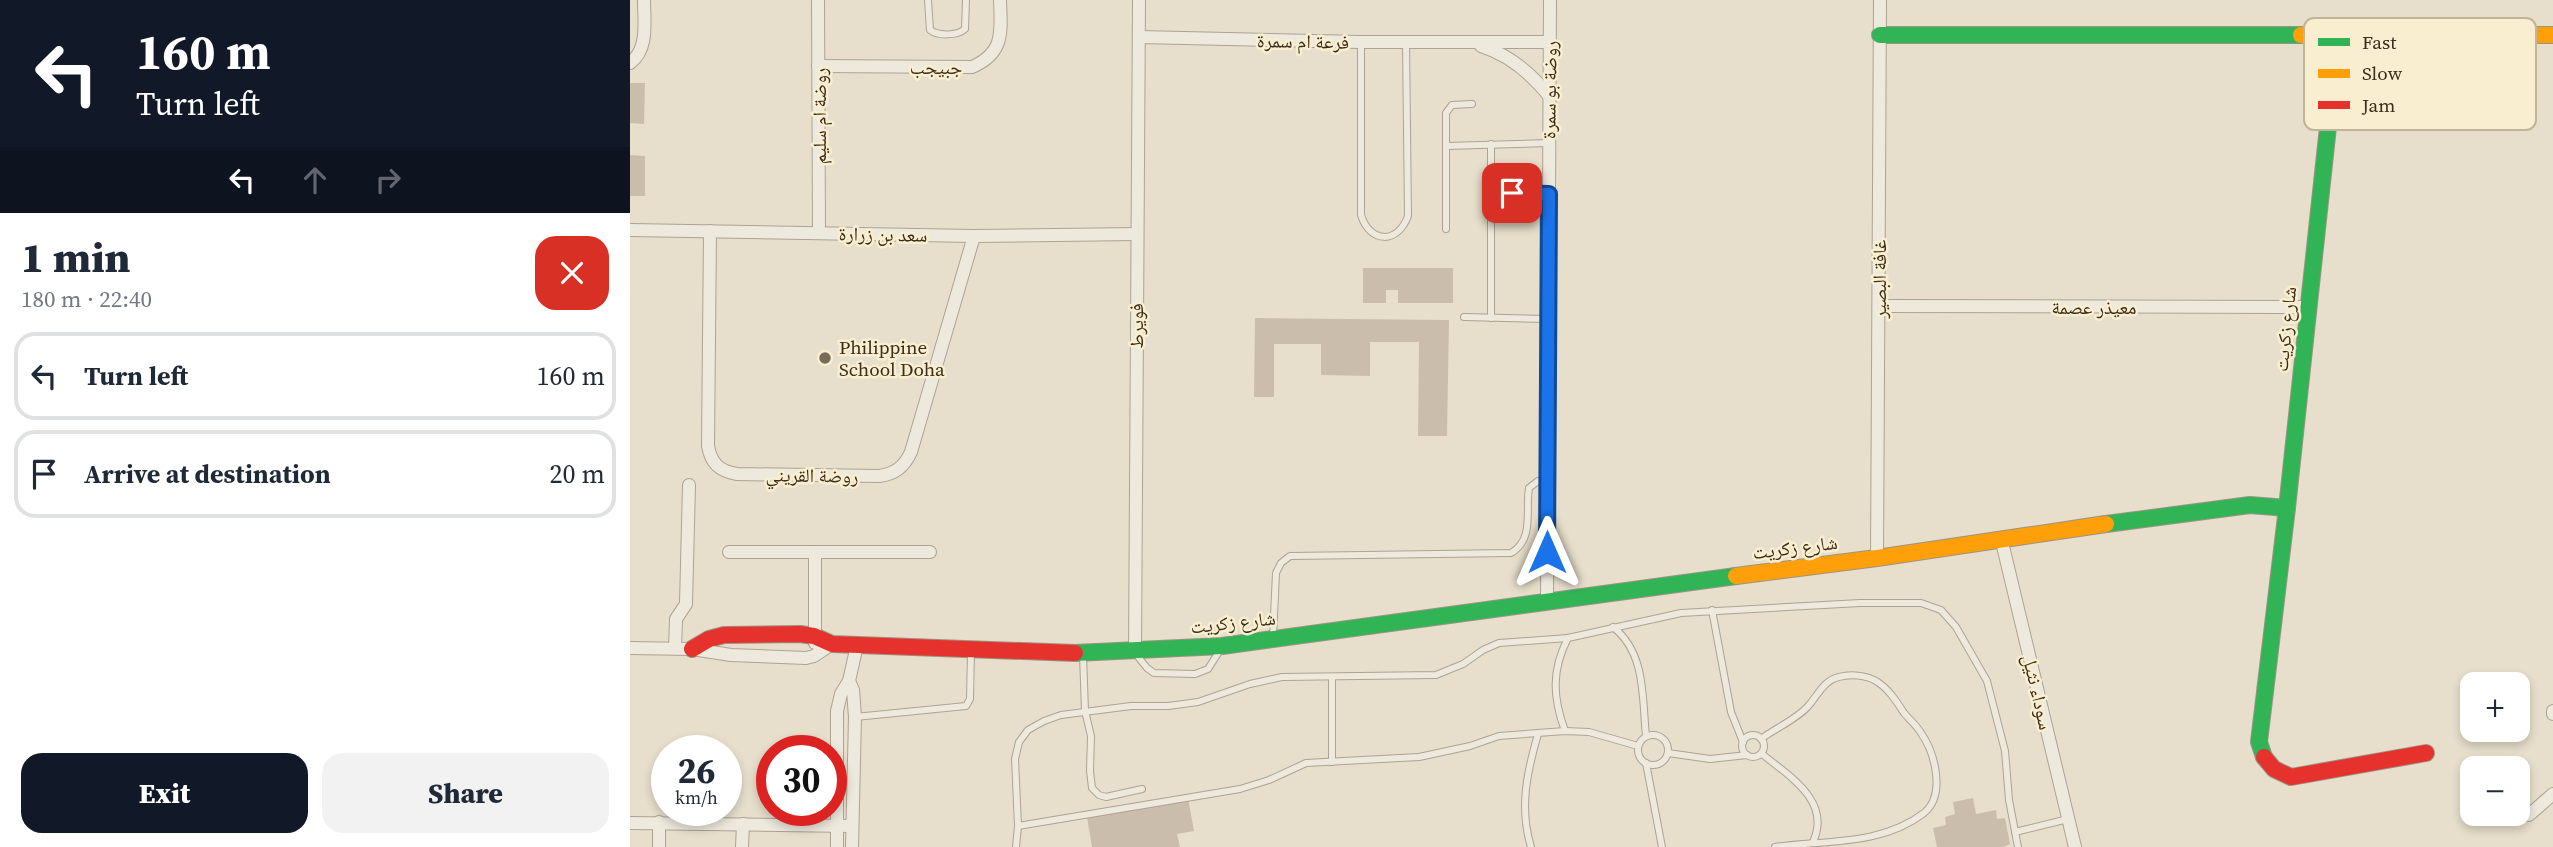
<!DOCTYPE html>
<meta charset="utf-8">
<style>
:root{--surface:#fff;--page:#f2f2f3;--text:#1f2937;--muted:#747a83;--line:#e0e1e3;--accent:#111827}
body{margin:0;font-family:"Source Serif 4","Noto Naskh Arabic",serif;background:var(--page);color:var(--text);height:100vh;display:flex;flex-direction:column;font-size:26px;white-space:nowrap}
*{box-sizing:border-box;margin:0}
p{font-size:23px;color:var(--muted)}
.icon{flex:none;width:38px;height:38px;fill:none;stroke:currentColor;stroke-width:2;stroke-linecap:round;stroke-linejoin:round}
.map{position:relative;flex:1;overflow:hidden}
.details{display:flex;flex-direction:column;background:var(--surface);width:630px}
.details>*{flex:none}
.hud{background:#111827;color:#fff;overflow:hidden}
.controls{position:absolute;left:1830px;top:672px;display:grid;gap:14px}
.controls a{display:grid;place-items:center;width:70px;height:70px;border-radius:14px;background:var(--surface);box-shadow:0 4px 10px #0003;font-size:35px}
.speed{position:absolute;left:21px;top:735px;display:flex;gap:14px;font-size:35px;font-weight:700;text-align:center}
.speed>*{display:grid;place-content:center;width:91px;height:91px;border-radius:50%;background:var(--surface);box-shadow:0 4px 10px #0003;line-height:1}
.speed small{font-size:18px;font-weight:400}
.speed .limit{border:10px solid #d22;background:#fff;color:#111}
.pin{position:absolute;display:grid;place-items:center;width:60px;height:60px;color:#fff;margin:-30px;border-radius:14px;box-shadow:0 4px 10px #0006}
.me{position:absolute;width:77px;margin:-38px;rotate:0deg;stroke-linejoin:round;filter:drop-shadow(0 0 5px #0008)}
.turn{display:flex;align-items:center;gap:24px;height:147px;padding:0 21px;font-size:32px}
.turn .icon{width:91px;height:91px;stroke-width:2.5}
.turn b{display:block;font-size:49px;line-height:60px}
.lanes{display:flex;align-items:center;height:66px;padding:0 21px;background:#0003;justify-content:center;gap:35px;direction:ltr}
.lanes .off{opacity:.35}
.round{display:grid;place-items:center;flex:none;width:74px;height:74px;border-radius:21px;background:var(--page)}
.headline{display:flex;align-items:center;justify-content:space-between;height:119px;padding:0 21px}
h1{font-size:42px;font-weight:800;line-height:52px}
.button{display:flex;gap:14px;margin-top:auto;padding:14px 21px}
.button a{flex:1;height:80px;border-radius:21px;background:var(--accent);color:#fff;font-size:28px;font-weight:800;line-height:80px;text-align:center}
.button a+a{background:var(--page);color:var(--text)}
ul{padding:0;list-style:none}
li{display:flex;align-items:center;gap:21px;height:88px;margin:0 14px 10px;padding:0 7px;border:4px solid var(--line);border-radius:21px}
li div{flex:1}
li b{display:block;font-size:26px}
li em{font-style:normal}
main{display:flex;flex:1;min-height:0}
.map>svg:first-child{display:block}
.building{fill:#cbbdab}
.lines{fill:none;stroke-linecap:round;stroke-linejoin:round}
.lane-casing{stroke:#aca394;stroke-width:8}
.street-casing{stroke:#aca394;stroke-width:14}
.fast-casing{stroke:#9b9384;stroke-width:18}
.slow-casing{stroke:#9b9384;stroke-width:18}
.jam-casing{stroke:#9b9384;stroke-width:18}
.lane{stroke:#eee9dd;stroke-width:6}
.street{stroke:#eee9dd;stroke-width:12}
.fast{stroke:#30b455;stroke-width:16}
.slow{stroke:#ff9f0a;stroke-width:16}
.jam{stroke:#e5322d;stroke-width:16}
.route-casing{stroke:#114b97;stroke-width:18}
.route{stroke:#1a73e8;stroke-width:12}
.poi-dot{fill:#776b59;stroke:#f9eecf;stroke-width:2.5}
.labels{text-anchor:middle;stroke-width:5;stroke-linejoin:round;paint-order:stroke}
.street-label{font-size:19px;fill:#3b2c1b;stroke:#f9eecf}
.poi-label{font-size:19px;fill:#3b2c1b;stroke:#f9eecf;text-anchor:start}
.key{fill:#f9eecf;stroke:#c0b499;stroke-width:2}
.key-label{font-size:19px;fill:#3b2c1b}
</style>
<main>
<section class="details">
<div class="hud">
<div class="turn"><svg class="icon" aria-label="left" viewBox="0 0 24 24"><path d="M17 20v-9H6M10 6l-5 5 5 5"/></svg><div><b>160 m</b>Turn left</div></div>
<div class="lanes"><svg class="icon" aria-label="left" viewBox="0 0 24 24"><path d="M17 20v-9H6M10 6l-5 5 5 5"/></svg><svg class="icon off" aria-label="ahead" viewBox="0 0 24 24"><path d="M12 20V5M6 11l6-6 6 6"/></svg><svg class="icon off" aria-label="right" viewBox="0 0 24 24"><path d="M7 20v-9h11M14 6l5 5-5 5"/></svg></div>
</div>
<div class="headline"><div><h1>1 min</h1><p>180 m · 22:40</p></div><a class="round" style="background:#d93025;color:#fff"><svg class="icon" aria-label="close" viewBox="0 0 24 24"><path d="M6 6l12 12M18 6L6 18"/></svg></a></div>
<ul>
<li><svg class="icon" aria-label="left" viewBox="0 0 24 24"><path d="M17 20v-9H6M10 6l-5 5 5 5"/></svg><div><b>Turn left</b></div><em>160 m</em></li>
<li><svg class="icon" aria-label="arrive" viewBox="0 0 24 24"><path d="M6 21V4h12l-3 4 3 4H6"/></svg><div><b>Arrive at destination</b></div><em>20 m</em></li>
</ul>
<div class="button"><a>Exit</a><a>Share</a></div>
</section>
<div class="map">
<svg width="1923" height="847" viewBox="0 0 1923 847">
<rect width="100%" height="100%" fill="#e7dfcb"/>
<g class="building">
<path d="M0 83H15L14 124 0 123Z"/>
<path d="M0 155 15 156V196H0Z"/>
<path d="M733 268H823V303H768V290H756V303H733Z"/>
<path d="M625 318 819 320 817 436H788L789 342H740V376L691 375V344H644V397H624Z"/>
<path d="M558 798 564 831 547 834 550 847H462L457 817Z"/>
<path d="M1343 798 1346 814 1366 810 1367 819 1375 818 1380 844 1374 847H1307L1303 828 1316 825 1315 817 1325 814 1323 802Z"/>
</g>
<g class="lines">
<g class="lane-casing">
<g id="lane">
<path d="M298 0 300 30C308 36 327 36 335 29L336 0"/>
<path d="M731 42V215C740 244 768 244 778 216L776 42"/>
<path d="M816 146 919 143"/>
<path d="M861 193 919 194"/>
<path d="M816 229V113L822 105 842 104"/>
<path d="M834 317 918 319"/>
<path d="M861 318V144"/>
<path d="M1082 610 1101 712 1113 742"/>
<path d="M983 627C1016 653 1012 697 1016 736"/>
<path d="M643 638 646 573 651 563 660 556 881 553C905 539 895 510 899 488L908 481H917"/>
<path d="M505 653 517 668 524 673 565 674 578 669 592 647"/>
<path d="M453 655 455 711 461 736 460 771 462 788 469 795 476 797 512 789"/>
<path d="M702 677V762"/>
<path d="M225 717 336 706 340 699 341 651"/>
<path d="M935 731C923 698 921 671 938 638"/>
<circle cx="1023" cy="750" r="15"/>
<circle cx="1123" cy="746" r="11"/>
<path d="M1131 739C1144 729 1169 718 1179 705 1188 695 1194 680 1209 677 1220 674 1236 675 1246 681 1258 688 1267 702 1274 713 1280 720 1287 726 1291 733 1305 753 1316 795 1294 813 1251 846 1195 840 1145 847"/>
<path d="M1038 753 1080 759 1117 755"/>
<path d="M1132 754C1159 776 1202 801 1183 842"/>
<path d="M1016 763 1032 847"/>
<path d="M388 826 610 789 639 780 676 763 789 757 840 746 869 736 935 731 959 732 1008 746"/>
<path d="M1385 832 1438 819"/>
<path d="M386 847 388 826 385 759 389 742 398 730 414 721 431 715 501 706H538L568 702 620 684 652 677 806 675 833 664 853 650 869 643 938 638 1051 613 1230 603H1291L1311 610 1326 627 1357 681 1375 751 1379 800 1388 847"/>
<path d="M901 847C889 808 897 772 908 734"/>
</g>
</g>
<g class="street-casing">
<g id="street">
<path d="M188 0 189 233"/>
<path d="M509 37 731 42H920"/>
<path d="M851 46C880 55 901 73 920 97"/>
<path d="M0 63C19 49 14 22 14 0"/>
<path d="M188 66 342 67C375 53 371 31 370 0"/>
<path d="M0 230 344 236 507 234"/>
<path d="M80 231 78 446C81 463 89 471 107 474L249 476C265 474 274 467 281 452L344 236"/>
<path d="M1249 306 1678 307"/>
<path d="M1371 538 1445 847"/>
<path d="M99 552H300"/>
<path d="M1247 558 1250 0"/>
<path d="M917 600 920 0"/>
<path d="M185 643V552"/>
<path d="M0 648 62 649 101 655 176 658 184 656 202 644"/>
<path d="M45 648 46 619 56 604 59 485"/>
<path d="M505 652 509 0"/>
<path d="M219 681 223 690 225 717 222 847"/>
<path d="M1923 711V714"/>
<path d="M1899 815 1923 794"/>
<path d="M29 822V847"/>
<path d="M0 823 222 826"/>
<path d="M112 847 113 824"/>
<path d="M207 847V711L211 694 219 681 227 645"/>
</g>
</g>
<g class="fast-casing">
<g id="fast">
<path d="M1250 35H1671"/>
<path d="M1476 524 1620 505 1657 508"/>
<path d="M445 653 592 646 1106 576"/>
<path d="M1634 757 1629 742 1657 508 1708 34"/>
</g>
</g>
<g class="slow-casing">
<g id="slow">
<path d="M1671 35H1923"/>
<path d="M1106 576 1247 558 1476 524"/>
</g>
</g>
<g class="jam-casing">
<g id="jam">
<path d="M62 649 79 639 94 635 170 634 184 636 202 644 445 653"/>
<path d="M1634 757 1644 769 1661 777 1796 753"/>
</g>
</g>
<use href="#lane" class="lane"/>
<use href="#street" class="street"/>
<use href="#fast" class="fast"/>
<use href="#slow" class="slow"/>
<use href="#jam" class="jam"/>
</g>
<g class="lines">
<g class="route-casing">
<path id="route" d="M882 193 919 194 917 552"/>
</g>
<use href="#route" class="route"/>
</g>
<circle class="poi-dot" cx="195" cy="358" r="7"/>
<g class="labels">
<g class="street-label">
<text transform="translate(673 41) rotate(1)" y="7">فرعة ام سمرة</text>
<text x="306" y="74">جبيجب</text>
<text transform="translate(919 90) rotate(-89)" y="7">روضة بو سمرة</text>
<text transform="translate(189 116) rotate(-90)" y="7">روضة ام سليم</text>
<text transform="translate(253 234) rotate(1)" y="7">سعد بن زرارة</text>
<text transform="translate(1249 279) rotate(-90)" y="7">غافة البصير</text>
<text x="1464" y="314">معيذر عصمة</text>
<text transform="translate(506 326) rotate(-90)" y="7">فويرط</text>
<text transform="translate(1655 329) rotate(-84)" y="7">شارع زكريت</text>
<text transform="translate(182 475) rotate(1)" y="7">روضة القريني</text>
<text transform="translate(1165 547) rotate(-7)" y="7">شارع زكريت</text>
<text transform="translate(603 622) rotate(-6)" y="7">شارع زكريت</text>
<text transform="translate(1408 692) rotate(77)" y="7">سوداء نثيل</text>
</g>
<g class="poi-label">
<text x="209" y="354">Philippine<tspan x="209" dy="22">School Doha</tspan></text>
</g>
</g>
<rect x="1674" y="18" width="232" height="112" rx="10" class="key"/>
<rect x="1688" y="38" width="32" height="8" fill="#30b455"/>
<rect x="1688" y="69" width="32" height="9" fill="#ff9f0a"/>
<rect x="1688" y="101" width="32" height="8" fill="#e5322d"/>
<g class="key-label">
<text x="1732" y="49">Fast</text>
<text x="1732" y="80">Slow</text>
<text x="1732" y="112">Jam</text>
</g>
</svg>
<div class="controls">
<a>+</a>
<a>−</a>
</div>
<div class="speed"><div>26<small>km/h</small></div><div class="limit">30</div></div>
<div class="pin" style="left:882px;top:193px;background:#d93025"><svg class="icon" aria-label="arrive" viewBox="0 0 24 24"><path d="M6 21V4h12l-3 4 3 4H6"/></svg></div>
<svg class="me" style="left:917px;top:552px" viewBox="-20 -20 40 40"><path d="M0-17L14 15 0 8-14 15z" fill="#1a73e8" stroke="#fff" stroke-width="4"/></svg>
</div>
</main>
